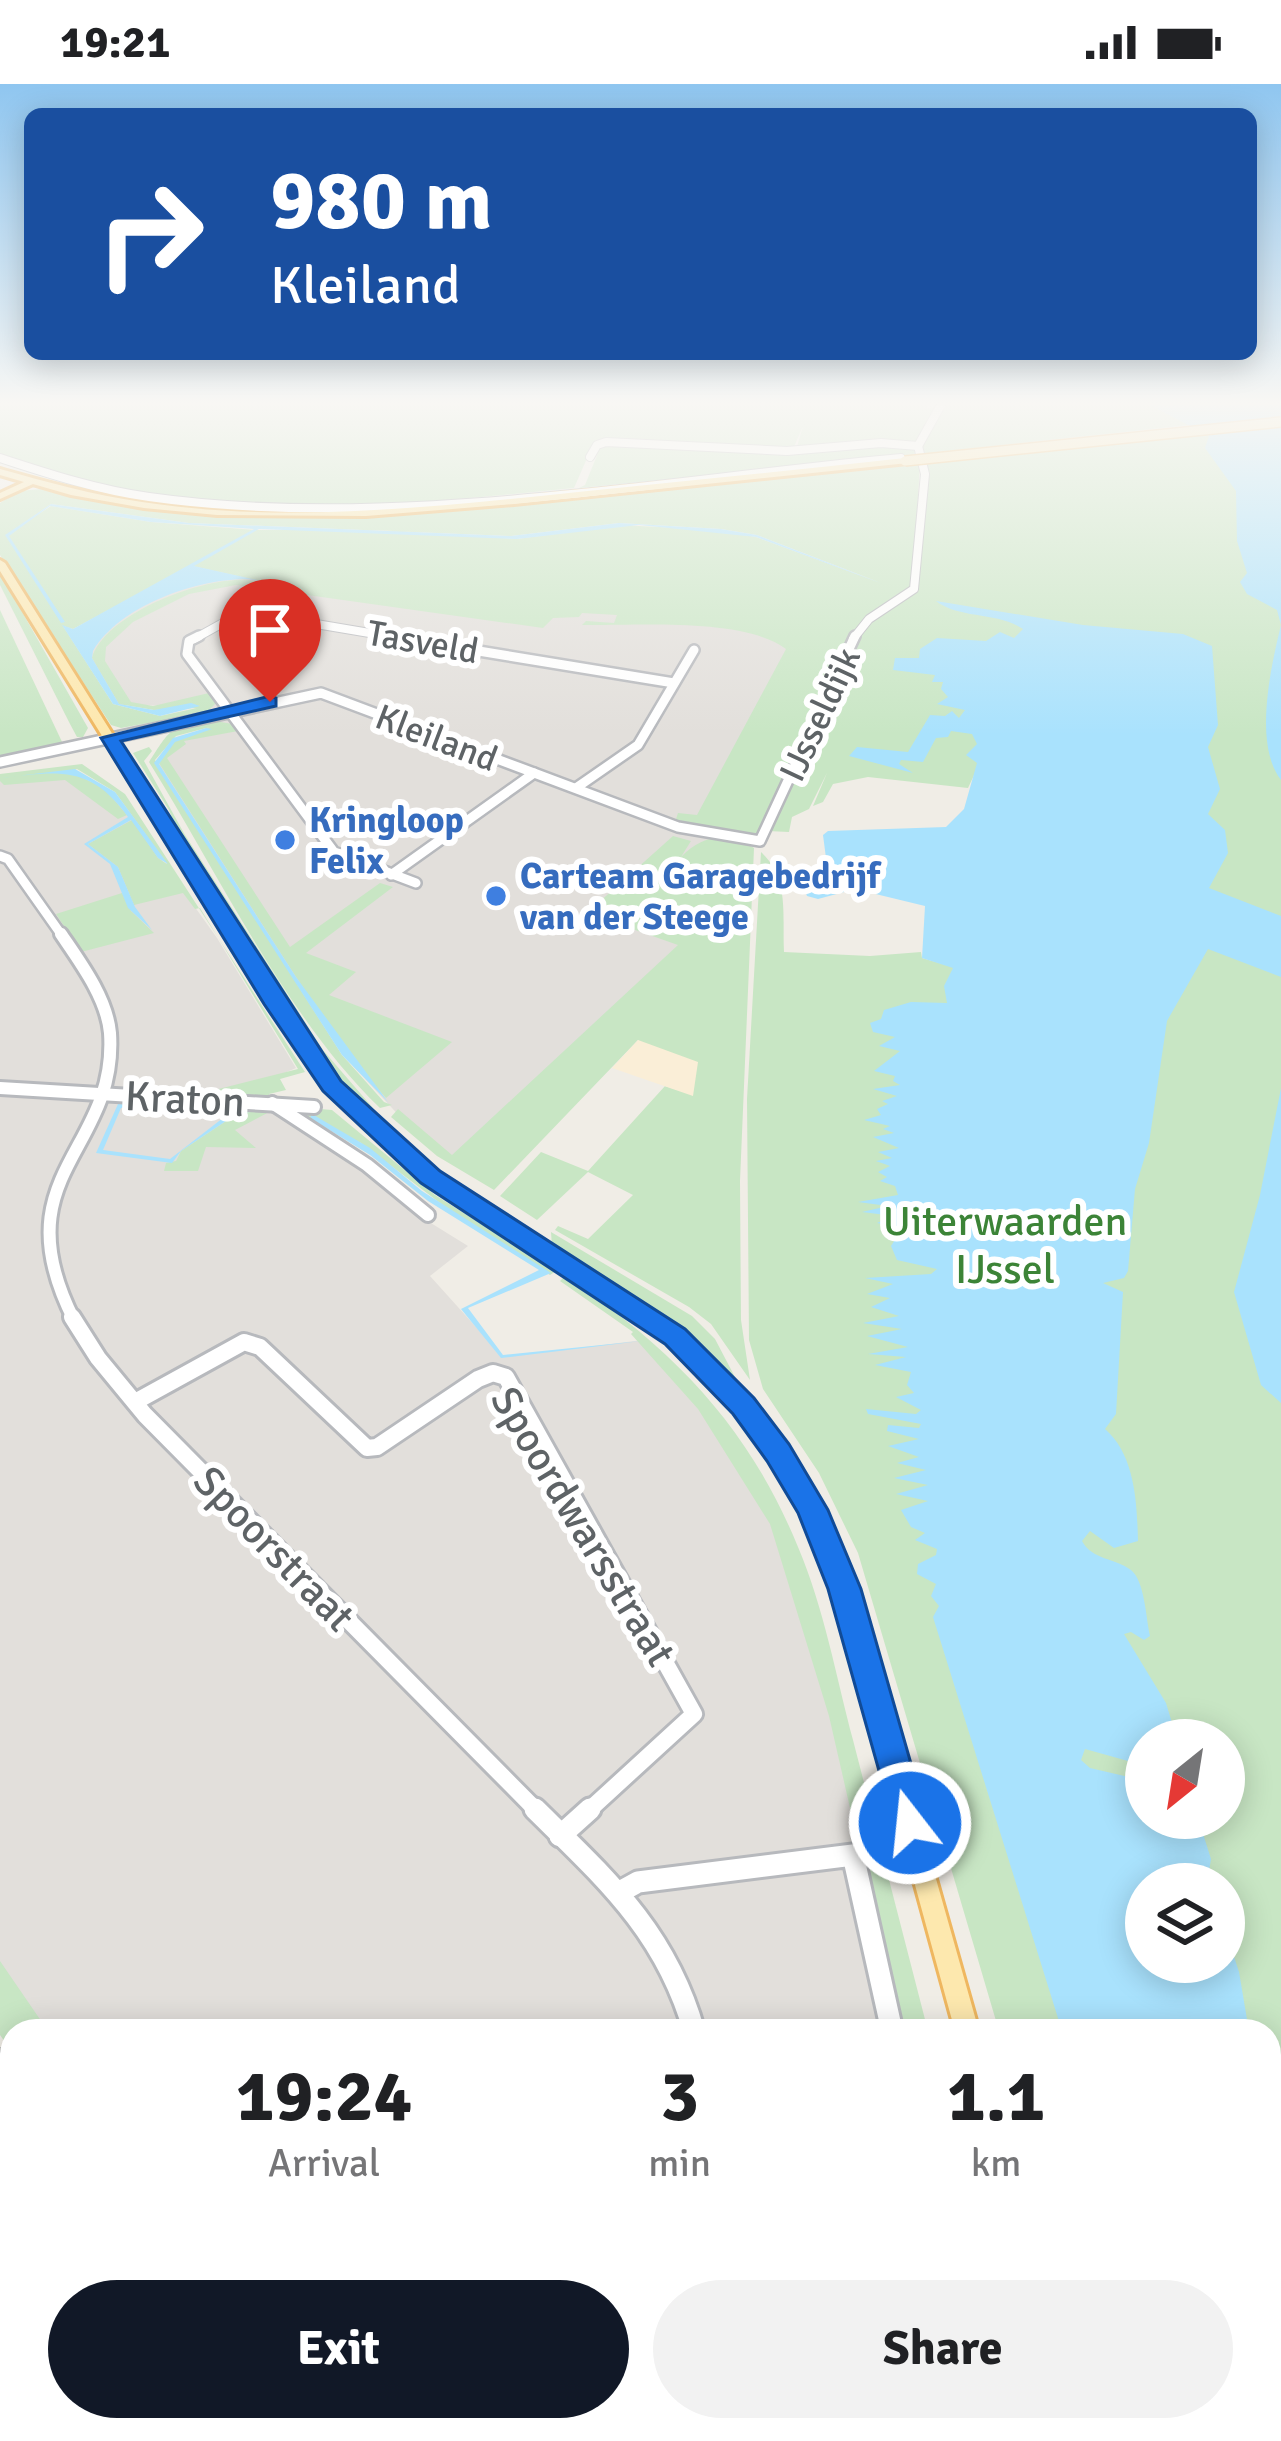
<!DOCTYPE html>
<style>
:root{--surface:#fff;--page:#f2f2f2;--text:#202124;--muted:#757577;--accent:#111827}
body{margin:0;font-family:Signika,sans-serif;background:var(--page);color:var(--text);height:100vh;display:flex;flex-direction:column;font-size:45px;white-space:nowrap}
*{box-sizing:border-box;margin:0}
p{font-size:39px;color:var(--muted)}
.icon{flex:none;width:66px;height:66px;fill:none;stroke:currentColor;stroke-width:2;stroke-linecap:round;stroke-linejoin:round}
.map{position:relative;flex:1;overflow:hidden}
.drawer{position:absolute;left:0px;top:1935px;width:1281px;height:423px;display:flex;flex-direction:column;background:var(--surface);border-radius:36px 36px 0 0;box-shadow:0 6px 30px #0003}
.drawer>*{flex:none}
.banner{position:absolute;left:24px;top:24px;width:1233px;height:252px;border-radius:18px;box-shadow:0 6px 30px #0003;background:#1a4fa0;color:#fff;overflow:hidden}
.needle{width:78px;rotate:210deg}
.tools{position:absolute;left:1125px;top:1635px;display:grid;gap:24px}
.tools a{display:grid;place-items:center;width:120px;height:120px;border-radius:50%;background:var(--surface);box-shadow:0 6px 30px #0003;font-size:60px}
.pin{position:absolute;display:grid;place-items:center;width:102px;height:102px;color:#fff;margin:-123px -51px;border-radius:50% 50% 50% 0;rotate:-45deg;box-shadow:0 0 12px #0007}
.pin .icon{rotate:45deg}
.me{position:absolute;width:132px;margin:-66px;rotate:344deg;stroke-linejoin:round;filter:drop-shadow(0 0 9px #0008)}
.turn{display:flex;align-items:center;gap:42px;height:252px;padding:0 48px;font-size:54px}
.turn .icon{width:156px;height:156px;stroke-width:2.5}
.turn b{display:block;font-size:84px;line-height:102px}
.eta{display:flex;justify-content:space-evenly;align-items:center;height:204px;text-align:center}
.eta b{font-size:72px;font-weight:700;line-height:84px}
.action{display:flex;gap:24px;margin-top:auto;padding:24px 48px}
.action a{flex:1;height:138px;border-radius:72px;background:var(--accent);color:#fff;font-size:48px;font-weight:700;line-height:138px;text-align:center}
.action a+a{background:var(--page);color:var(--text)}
.status{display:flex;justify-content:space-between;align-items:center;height:84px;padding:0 60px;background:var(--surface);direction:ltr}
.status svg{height:33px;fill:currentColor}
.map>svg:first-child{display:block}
.industrial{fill:#e2dfdb}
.green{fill:#c8e6c4;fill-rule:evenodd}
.sand{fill:#faeed7}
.water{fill:#a9e2fd}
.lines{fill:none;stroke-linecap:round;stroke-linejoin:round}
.minor-far4-casing{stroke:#b7b9bd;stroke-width:10}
.minor-far3-casing{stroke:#b7b9bd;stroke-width:14}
.minor-far2-casing{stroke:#b7b9bd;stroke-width:18}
.minor-far1-casing{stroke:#b7b9bd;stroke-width:22}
.minor-casing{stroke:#b7b9bd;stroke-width:27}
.major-casing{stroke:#efb760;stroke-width:6}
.minor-far4{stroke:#fff;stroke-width:8}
.minor-far3{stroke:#fff;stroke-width:9}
.minor-far2{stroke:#fff;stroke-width:12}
.minor-far1{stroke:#fff;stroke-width:16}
.minor{stroke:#fff;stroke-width:21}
.major{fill:#fde8ae;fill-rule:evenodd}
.rail-casing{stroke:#b5b6b6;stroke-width:12}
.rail{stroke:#fff;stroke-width:8;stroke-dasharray:21;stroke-linecap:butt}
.major-bridge-casing{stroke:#efb760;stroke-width:12;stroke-linecap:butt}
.major-bridge{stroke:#fde8ae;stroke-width:9}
.route{fill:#1a73e8;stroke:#114b97;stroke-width:3}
.shop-dot{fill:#3f7fe0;stroke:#fff;stroke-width:4.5}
.labels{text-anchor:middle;stroke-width:12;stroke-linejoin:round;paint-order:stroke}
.far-street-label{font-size:36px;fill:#5e6366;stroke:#fff}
.far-shop-label{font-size:36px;font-weight:bold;fill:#366cbe;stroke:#fff;text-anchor:start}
.street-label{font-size:42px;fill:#5e6366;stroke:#fff}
.park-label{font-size:42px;fill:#3c8437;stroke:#fff}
</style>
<div class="status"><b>19:21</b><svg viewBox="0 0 49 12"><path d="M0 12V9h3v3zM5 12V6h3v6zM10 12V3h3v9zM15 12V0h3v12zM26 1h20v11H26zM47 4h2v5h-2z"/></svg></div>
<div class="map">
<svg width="1281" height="2357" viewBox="0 0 1281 2357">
<rect width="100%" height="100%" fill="#f0ede6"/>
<g class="industrial">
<path d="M194 486 530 539 585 526 777 548 808 563 744 776 719 828 457 1079 417 1051 354 983 156 679 176 654 207 645 193 622 116 621 75 549Z"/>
<path d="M53 690 112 707 217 854 296 984 243 1007 238 1021 276 1028 357 1080 426 1136 468 1162 430 1192 503 1273 643 1256 712 1326 802 1500 915 1947H18L0 1920V693Z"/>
<path d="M0 2213H12V2346H1023L1026 2357H0Z"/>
</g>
<g class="green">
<path d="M0 321H927V325L938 321 916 360H902L914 363 915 371 579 404 585 401 602 359 813 365 796 366 803 342 793 365 595 356 574 404C385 423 170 445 0 372Z"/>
<path d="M945 321H1163L1189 341 919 370C920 355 940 338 945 321Z"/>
<path d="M1206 349 1281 445V2357H1119L1116 2346H1269V1947H999L858 1469 819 1389 763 1305 749 1256 747 1015 761 768C790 794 782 832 784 868L870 872 921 868 922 874 953 883 976 687 968 704 868 693 833 700 823 718 813 722 827 689 809 725 792 733 789 748 767 747 853 561 867 540 912 509 930 389 924 378ZM1146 1656H1224V1734H1146ZM1146 1800H1224V1878H1146Z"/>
<path d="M920 378 913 503 855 546 759 749 752 751 675 738 678 729 697 731 786 565C743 533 636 542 582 541L586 537 614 539 617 531 582 529 579 533 553 534 543 544 236 501 189 510 133 538 106 563 105 577 131 618 153 622 209 609 216 619 207 628 121 644 111 641 0 471V419L19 407 42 405 162 425 364 431ZM51 420 189 439 511 452 619 439 721 445 757 451 881 499 756 453 720 446 618 441 517 455 377 446H257L151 438 51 422 5 452ZM221 466 192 482 287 503C274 501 261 497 249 496 205 492 105 529 92 574L119 620 154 626 197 624 160 632 113 620 63 542 73 545Z"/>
<path d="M0 489 88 644 83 653H77L70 640 0 501Z"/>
<path d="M0 526 63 660 0 675Z"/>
<path d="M214 637 233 640 238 647 184 657 186 660 167 674 290 863 380 799 393 803 306 869 356 888 329 911 452 958 386 1014 355 979 296 893 159 679 174 658 210 643 176 652 155 676 342 971 384 1018 392 1021 380 1024C287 935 217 787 149 678 171 645 168 642 214 637Z"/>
<path d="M149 663 152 667 144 677 185 751 323 966 373 1024 356 1018 313 965 302 939 228 832 220 810 184 764 169 726 133 669Z"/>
<path d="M82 680 125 710 305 988 280 995 286 1006 269 1010 270 1015 199 1010 298 985 200 824 195 825 183 809 134 821 118 783 88 760 132 736 158 774 167 780 115 708 77 685 69 687 104 704 127 731 118 735 65 696 4 701 0 697V690Z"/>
<path d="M673 752 691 757 681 773C702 751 727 747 754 764L740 1097 741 1236 750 1296 711 1240 689 1223 555 1146 558 1142 588 1155 633 1111 588 1088 537 1136 500 1112 541 1068 588 1087 665 1002 693 1011 638 956 494 1106 437 1072 391 1033 398 1025 452 1071 678 861 587 829Z"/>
<path d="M122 809 131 827 154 849 81 868 56 830Z"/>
<path d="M175 1018 273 1026 235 1046 256 1064 206 1063 198 1087H164L166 1079 176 1077 181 1067 238 1029 264 1027 172 1022Z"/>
<path d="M286 1022 332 1026 435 1111 556 1187 550 1191 444 1122 361 1059 308 1033 303 1035Z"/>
<path d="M551 1148 692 1232 715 1255 736 1295 661 1231 552 1162Z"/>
<path d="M565 1192C673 1265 748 1341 798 1463 824 1524 836 1592 853 1656 878 1753 903 1850 928 1947H901L829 1632 770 1440 698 1325 631 1250 633 1248 560 1197Z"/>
<path d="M0 1877 48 1947H12V1968L0 1951Z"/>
<path d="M0 2103 12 2104V2226H0Z"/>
</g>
<path class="sand" d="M638 956 698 978 693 1012 612 984Z"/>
<g class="water">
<path d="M1150 321H1281V541L1277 526 1247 510 1240 498 1247 489 1237 457 1236 407 1205 364 1209 352Z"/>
<path d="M51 420 189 439 511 452 619 439 721 445 757 451 883 500 756 453 639 441 517 455 259 445 194 482 289 503C274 501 258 495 242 495 192 497 120 522 93 567L92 574 119 620 154 626 191 619 200 622 160 632 113 620 62 541 73 545 254 445 151 438 50 422 9 452 65 538 61 539 5 451Z"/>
<path d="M936 517 1083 541 1183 550 1212 562 1218 641 1208 663 1220 705 1208 730 1225 746 1228 769 1209 804 1281 832V893L1208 865 1167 937 1149 1059 1135 1105 1128 1187 1124 1194 1103 1199 1123 1208 1116 1330 1105 1345C1135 1371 1137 1418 1138 1457L1114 1464 1090 1447 1082 1457C1092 1476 1115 1474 1131 1486 1145 1497 1146 1536 1150 1552L1144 1556 1131 1548 1124 1550 1166 1619 1176 1652 1175 1656H1146V1682L1085 1665 1081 1676 1090 1684 1146 1697V1734H1198L1211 1775 1207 1800H1146V1878H1224V1842L1239 1888 1249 1947H1062L933 1533 939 1522 931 1512 936 1500 917 1490 918 1480 936 1471 937 1465 915 1456 925 1449 911 1443 901 1426 928 1417 896 1410 928 1401 894 1394 926 1386 897 1379 919 1373 888 1362 919 1355 887 1347 888 1341 919 1344 921 1340 868 1330 866 1325 916 1330 921 1326 896 1313 914 1309 907 1301 911 1288 875 1281 906 1273 868 1270 908 1263 867 1252 902 1245 863 1239 899 1232 871 1223 890 1214 867 1210 893 1200 865 1194 931 1190 937 1185 897 1176 891 1162 896 1154 882 1149 896 1143 877 1139 894 1132 862 1128 888 1122 858 1118 898 1111 895 1102 880 1097 887 1093 878 1088 890 1082 876 1077 892 1074 878 1068 899 1064 873 1053 894 1049 883 1045 890 1042 864 1036 881 1031 877 1025 888 1020 882 1017 897 1012 873 1005 900 1001 893 997 895 992 874 987 900 967 879 962 895 953 873 948 870 939 881 935 884 926 911 918 947 919 944 902 953 884 922 874 925 822 855 805 818 815 807 812 805 806 826 774 823 751 828 747 946 743 964 725 977 679 966 671 977 660 972 650 951 647 948 653 936 654 923 678 901 676 899 680 913 689 849 672 857 663 908 668 930 631 945 632 952 627 959 634 965 626 937 620 948 613 941 605 943 598H932L935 591 893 586 895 574H919L920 565 937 554 986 557 1000 548 1014 554 1023 545C999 528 959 535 936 517Z"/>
<path d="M1281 541V696C1253 660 1271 582 1281 541Z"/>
<path d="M206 644 212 645 175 658 159 680 296 893 388 1018 342 971 154 679 173 654Z"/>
<path d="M75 685 115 708 168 780 158 774 131 736 88 760 118 783 135 823 152 846 128 824 110 780 84 760 128 733C91 681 59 687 0 694Z"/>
<path d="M1281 1004V1319L1261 1301 1234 1208 1260 1111Z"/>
<path d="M118 1020 165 1022 121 1024 103 1066 170 1075 232 1027 172 1022 264 1027 238 1029 181 1067 172 1079 96 1069Z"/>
<path d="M312 1030 370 1064 422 1107 551 1189 468 1224 503 1271 641 1257 501 1274 461 1225 539 1186 428 1117 370 1071 310 1034Z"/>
</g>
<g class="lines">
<g class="minor-far4-casing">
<g id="minor-far4">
<path d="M918 362 941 321"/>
<path d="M590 373 597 361 606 358 787 367 881 359 918 362"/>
<path d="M0 374C49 390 98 406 149 413 389 447 660 396 901 374"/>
<path d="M194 555 230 535 263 531 405 555"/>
<path d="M853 555 869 535 914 505 925 390 918 362"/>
</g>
</g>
<g class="minor-far3-casing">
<g id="minor-far3">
<path d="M199 552 189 557 187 570 334 768 416 799"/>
<path d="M387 552 674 599"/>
<path d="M0 678 321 609 678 743 760 757 855 552"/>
<path d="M576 704 638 661 694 566"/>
<path d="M0 772 8 775 63 853"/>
<path d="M391 791 534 689"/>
</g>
</g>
<g class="minor-far2-casing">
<g id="minor-far2">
<path d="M61 850C80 878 107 914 110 949 118 1068 0 1090 74 1236"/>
<path d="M0 1004 314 1023"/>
<path d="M272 1019 367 1081 428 1131"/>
</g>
</g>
<g class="minor-far1-casing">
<g id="minor-far1">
<path d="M72 1233 98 1274 145 1331 538 1728"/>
<path d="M135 1318 244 1258 260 1263 367 1364 377 1363 478 1295 493 1289 506 1293 694 1630 587 1728"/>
</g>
</g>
<g class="minor-casing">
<g id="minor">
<path d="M535 1725C606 1795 666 1848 694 1947"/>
<path d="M560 1752 590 1725"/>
<path d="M618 1809 638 1798 853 1771 892 1947"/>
<path d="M758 2346 759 2357"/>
</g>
</g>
<g class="major-casing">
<g id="major">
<path d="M905 374 908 375V379L514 420 366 432 217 431 144 424 71 411 33 400 0 415V409L24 398 0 391V385C47 398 93 411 142 418 286 440 434 423 578 408 687 397 796 386 905 374Z"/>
<path d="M0 476 5 479 282 920 337 999 437 1088 681 1248 749 1317 784 1363 821 1426 854 1505 979 1947H955L834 1505 803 1428 772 1373 737 1327 669 1256 425 1096 327 1005 268 920 0 487Z"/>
<path d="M1063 2346H1091L1094 2357H1066Z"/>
</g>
</g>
<use href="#minor-far4" class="minor-far4"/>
<use href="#minor-far3" class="minor-far3"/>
<use href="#minor-far2" class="minor-far2"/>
<use href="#minor-far1" class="minor-far1"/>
<use href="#minor" class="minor"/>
<use href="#major" class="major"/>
<g class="rail-casing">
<g id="rail">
<path d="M0 1969 12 1987"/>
<path d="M259 2346 266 2357"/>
</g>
</g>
<use href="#rail" class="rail"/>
<g class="major-bridge-casing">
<path id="major-bridge" d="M905 377 1281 338"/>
</g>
<use href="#major-bridge" class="major-bridge"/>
</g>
<linearGradient id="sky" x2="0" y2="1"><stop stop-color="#8fc6f0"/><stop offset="0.49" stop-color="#f8f7f4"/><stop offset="1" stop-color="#f8f7f4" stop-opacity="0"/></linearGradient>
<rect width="1281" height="651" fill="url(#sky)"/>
<path class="route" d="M270 612 276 614V622L121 657 341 997 440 1087 685 1245 754 1314 789 1360 828 1426 861 1505 928 1739 923 1751 910 1756 897 1751 828 1505 798 1429 767 1377 733 1330 665 1260 421 1099 323 1007 264 920 101 654Z"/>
<g class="shop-dot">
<circle cx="285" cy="756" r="12"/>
<circle cx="496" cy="812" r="12"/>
</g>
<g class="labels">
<g class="far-street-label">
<text transform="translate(423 557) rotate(10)" y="13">Tasveld</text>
<text transform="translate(819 630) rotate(-65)" y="13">IJsseldijk</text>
<text transform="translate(437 653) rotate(21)" y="13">Kleiland</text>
</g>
<g class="far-shop-label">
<text x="309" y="748">Kringloop<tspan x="309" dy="41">Felix</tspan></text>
<text x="520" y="804">Carteam Garagebedrijf<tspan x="520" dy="41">van der Steege</tspan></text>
</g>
<g class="street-label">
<text transform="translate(185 1014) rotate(3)" y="15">Kraton</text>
<text transform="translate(584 1442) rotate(59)" y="15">Spoordwarsstraat</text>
<text transform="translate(275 1464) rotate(46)" y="15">Spoorstraat</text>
</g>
<g class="park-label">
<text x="1005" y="1151">Uiterwaarden<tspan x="1005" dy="48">IJssel</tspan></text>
</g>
</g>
</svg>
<div class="tools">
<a><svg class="needle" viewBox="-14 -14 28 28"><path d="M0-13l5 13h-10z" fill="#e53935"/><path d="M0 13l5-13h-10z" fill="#757577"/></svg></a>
<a><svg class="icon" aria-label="layers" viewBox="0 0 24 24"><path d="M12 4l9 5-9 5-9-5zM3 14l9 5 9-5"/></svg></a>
</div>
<div class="pin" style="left:270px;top:618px;background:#d93025"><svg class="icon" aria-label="arrive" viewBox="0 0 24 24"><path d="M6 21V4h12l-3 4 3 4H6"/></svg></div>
<svg class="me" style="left:910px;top:1739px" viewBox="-20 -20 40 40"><circle r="17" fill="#1a73e8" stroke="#fff" stroke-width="3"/><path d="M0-11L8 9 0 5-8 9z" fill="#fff"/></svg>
<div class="banner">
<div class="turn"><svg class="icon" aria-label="right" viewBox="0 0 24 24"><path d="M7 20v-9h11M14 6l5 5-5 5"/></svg><div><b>980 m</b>Kleiland</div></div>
</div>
<section class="drawer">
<div class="eta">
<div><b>19:24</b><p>Arrival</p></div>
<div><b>3</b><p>min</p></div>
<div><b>1.1</b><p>km</p></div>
</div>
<div class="action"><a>Exit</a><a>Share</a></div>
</section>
</div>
